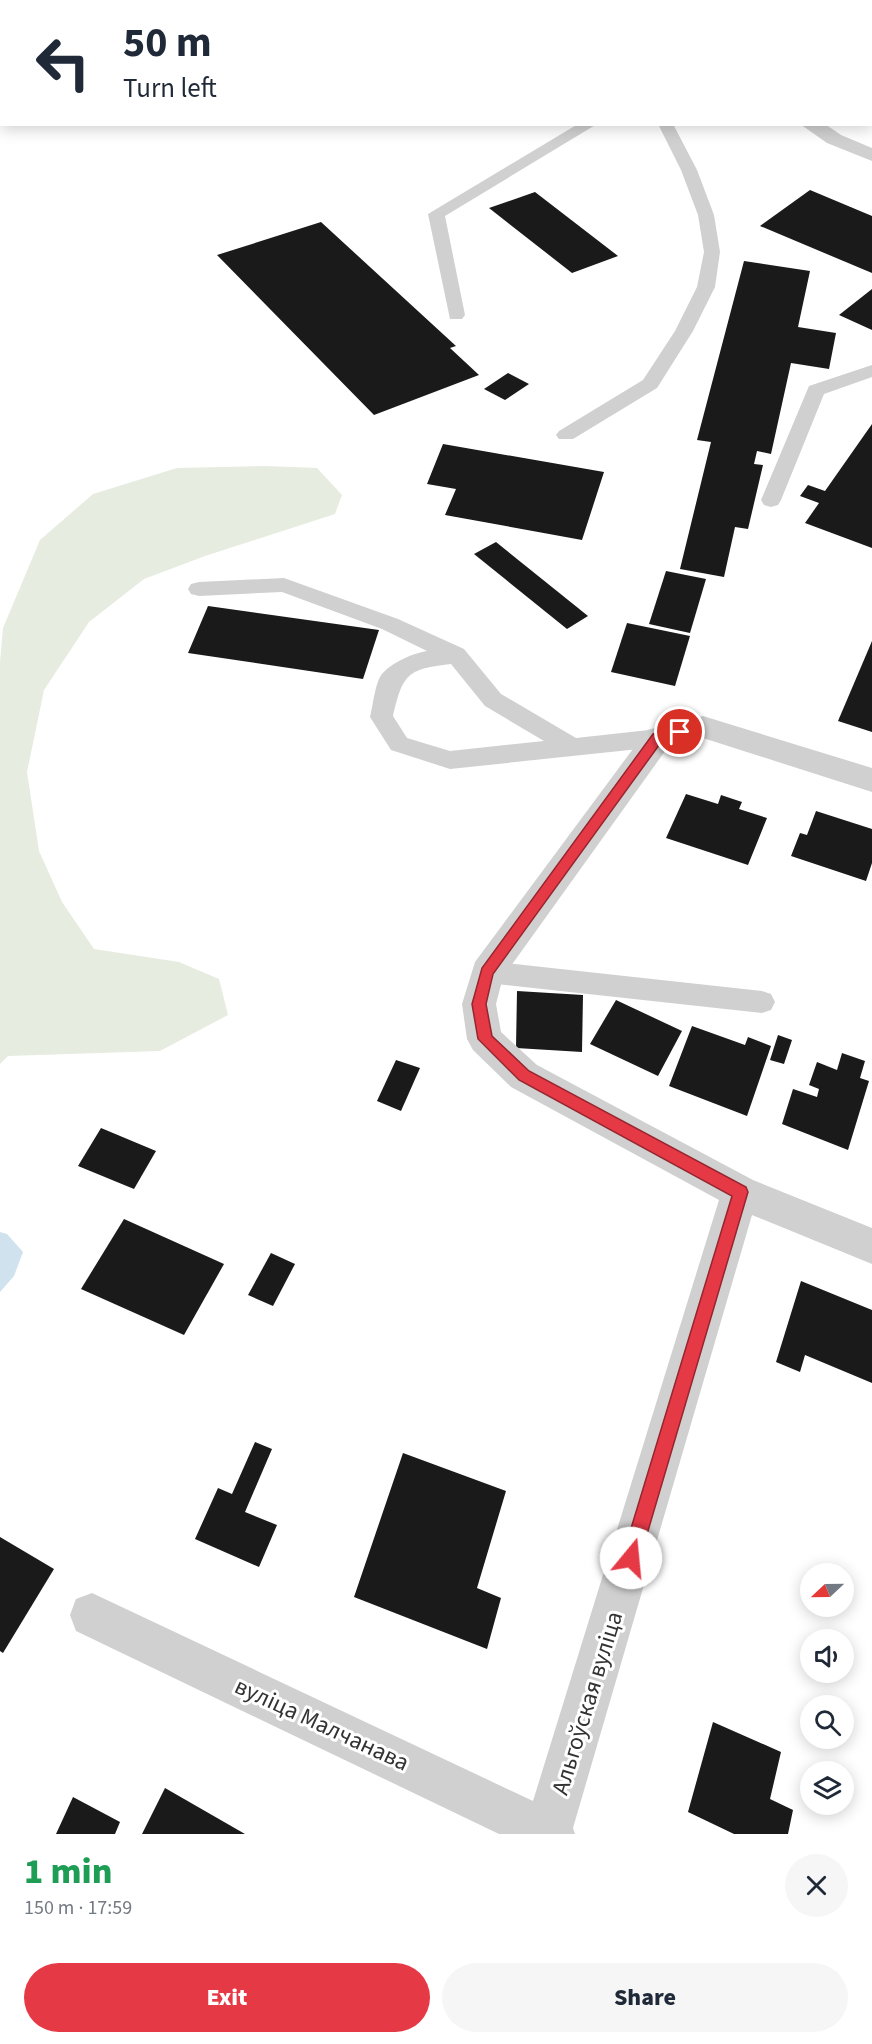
<!DOCTYPE html>
<meta charset="utf-8">
<style>
:root{--surface:#fff;--page:#f6f6f7;--text:#1f2937;--muted:#747a83;--accent:#e63946}
body{margin:0;font-family:"Source Sans 3",sans-serif;background:var(--page);color:var(--text);height:100vh;display:flex;flex-direction:column;font-size:22px;white-space:nowrap}
*{box-sizing:border-box;margin:0}
p{font-size:20px;color:var(--muted)}
.icon{flex:none;width:33px;height:33px;fill:none;stroke:currentColor;stroke-width:2;stroke-linecap:round;stroke-linejoin:round}
.map{position:relative;height:1834px;overflow:hidden}
.sheet{display:flex;flex-direction:column;background:var(--surface);flex:1}
.sheet>*{flex:none}
.top-card{position:absolute;left:0px;top:0px;width:873px;height:126px;box-shadow:0 3px 15px #0003;background:#fff;color:var(--text);overflow:hidden}
.needle{width:39px;rotate:248deg}
.buttons{position:absolute;left:800px;top:1563px;display:grid;gap:12px}
.buttons a{display:grid;place-items:center;width:54px;height:54px;border-radius:50%;background:var(--surface);box-shadow:0 3px 15px #0003;font-size:30px}
.pin{position:absolute;display:grid;place-items:center;width:51px;height:51px;color:#fff;margin:-26px;border:3px solid #fff;border-radius:50%;box-shadow:0 2px 6px #0007}
.me{position:absolute;width:66px;margin:-33px;rotate:17deg;stroke-linejoin:round;filter:drop-shadow(0 0 4px #0008)}
.turn{display:flex;align-items:center;gap:21px;height:126px;padding:0 24px;font-size:27px}
.turn .icon{width:78px;height:78px;stroke-width:2.5}
.turn b{display:block;font-size:42px;line-height:51px}
.round{display:grid;place-items:center;flex:none;width:63px;height:63px;border-radius:32px;background:var(--page)}
.summary{display:flex;align-items:center;justify-content:space-between;height:102px;padding:0 24px}
h1{font-size:36px;font-weight:800;line-height:45px;color:#1e9e55}
.primary-button{display:flex;gap:12px;margin-top:auto;padding:12px 24px}
.primary-button a{flex:1;height:69px;border-radius:36px;background:var(--accent);color:#fff;font-size:24px;font-weight:800;line-height:69px;text-align:center}
.primary-button a+a{background:var(--page);color:var(--text)}
.map>svg:first-child{display:block}
.green{fill:#e6ecdf}
.water{fill:#cfe2ee}
.building{fill:#1a1a1a}
.lines{fill:none;stroke-linecap:round;stroke-linejoin:round}
.lane{fill:#d0d0d0;fill-rule:evenodd}
.street{fill:#d0d0d0;fill-rule:evenodd}
.route{fill:#e63946;stroke:#96252e;stroke-width:1.5}
.labels{text-anchor:middle;stroke-width:6;stroke-linejoin:round;paint-order:stroke}
.near-street-label{font-size:24px;fill:#333;stroke:#fff}
</style>
<div class="map">
<svg width="872" height="1834" viewBox="0 0 872 1834">
<rect width="100%" height="100%" fill="#fff"/>
<path class="green" d="M265 466 317 468 342 495 335 514 205 556 144 579 89 622 44 690 27 772 39 851 62 902 94 949 179 962 219 979 228 1015 160 1051 8 1056 0 1064V662L3 628 40 540 93 494 177 468Z"/>
<path class="water" d="M0 1232 7 1234 23 1252 14 1276 0 1292Z"/>
<g class="building">
<path d="M810 190 872 216V273L760 226Z"/>
<path d="M535 192 618 256 572 273 489 208Z"/>
<path d="M321 222 456 346 450 348 479 375 374 415 217 255Z"/>
<path d="M744 261 810 271 798 327 836 333 829 369 791 363 771 454 757 451 754 464 763 465 748 529 735 527 724 577 680 569 711 442 697 440Z"/>
<path d="M872 289V330L839 315Z"/>
<path d="M508 373 529 384 505 400 484 389Z"/>
<path d="M872 424V548L805 523 819 503 800 496 808 485 825 491Z"/>
<path d="M443 444 604 472 582 540 445 515 456 489 427 484Z"/>
<path d="M496 542 588 616 567 629 474 554Z"/>
<path d="M666 571 706 579 690 633 649 624Z"/>
<path d="M208 606 379 630 363 679 188 653Z"/>
<path d="M627 623 690 636 675 686 611 672Z"/>
<path d="M872 641V732L838 721Z"/>
<path d="M686 794 718 804 721 795 742 802 739 809 767 818 748 865 666 838Z"/>
<path d="M816 811 872 829V863L866 881 791 856 800 833 807 835Z"/>
<path d="M517 991 583 995 582 1052 516 1048Z"/>
<path d="M616 1000 682 1031 658 1076 590 1044Z"/>
<path d="M692 1026 745 1045 748 1037 771 1046 747 1116 669 1086Z"/>
<path d="M778 1035 792 1040 784 1064 770 1060Z"/>
<path d="M842 1053 865 1061 860 1078 869 1081 848 1150 782 1124 793 1089 817 1097 819 1089 809 1085 817 1062 837 1070Z"/>
<path d="M396 1060 420 1068 401 1111 377 1101Z"/>
<path d="M101 1128 156 1151 134 1189 78 1166Z"/>
<path d="M124 1219 224 1264 184 1335 81 1289Z"/>
<path d="M271 1253 295 1264 273 1306 248 1295Z"/>
<path d="M801 1281 872 1310V1383L805 1355 800 1372 776 1362Z"/>
<path d="M255 1442 272 1449 245 1512 277 1525 259 1567 195 1539 218 1488 232 1494Z"/>
<path d="M403 1453 506 1491 477 1588 501 1598 487 1649 354 1597Z"/>
<path d="M0 1537 54 1569 3 1653 0 1651Z"/>
<path d="M713 1722 781 1752 770 1799 793 1810 788 1834H734L688 1812Z"/>
<path d="M165 1788 245 1834H142Z"/>
<path d="M73 1797 120 1822 115 1834H56Z"/>
</g>
<g class="lines">
<g class="lane">
<path d="M771 0H786L770 2Z"/>
<path d="M578 124H597L445 216 465 315 462 319H450L428 214Z"/>
<path d="M658 124H673L697 170 714 215 720 252 715 287 693 331 657 388 573 439H559L556 435 559 431 643 380 675 331 697 287 704 252 698 215 681 170Z"/>
<path d="M872 365V377L824 394 781 500 778 505 771 507 764 505 761 500 809 386Z"/>
<path d="M284 578 398 619 464 649 501 694 576 738 658 729 666 732 670 738 666 744 658 747 450 769 391 750 370 717C373 705 374 691 379 679 385 665 413 653 427 651L382 629 282 592 199 596 191 594 188 589 191 584 199 582ZM451 664 485 706 544 741 450 751 407 738 393 716C403 674 407 669 451 664Z"/>
<path d="M487 961 762 991 771 994 775 1002 771 1010 762 1013 487 983 478 980 474 972 478 964Z"/>
</g>
<g class="street">
<path d="M601 0H621L622 2H602Z"/>
<path d="M800 124H825L841 135 872 148V161L827 143Z"/>
<path d="M703 716 872 768V792L703 738 668 747 503 977 496 1004 501 1032 537 1065 753 1180 872 1228V1264L752 1215 573 1828 575 1834H499L76 1631 70 1615 76 1599 92 1593 533 1801 719 1200 511 1087 473 1050 467 1039 462 1004 475 962 647 730Z"/>
</g>
</g>
<path class="route" d="M680 728 685 729 686 732 685 736 662 741 493 974 486 1004 492 1036 529 1071 746 1187 748 1192 640 1558 637 1564 631 1567 624 1564 622 1558 732 1196 519 1080 478 1039 472 1004 482 968 653 734Z"/>
<g class="labels">
<g class="near-street-label">
<text transform="translate(587 1703) rotate(-73)" y="8">Альгоўская вуліца</text>
<text transform="translate(322 1724) rotate(25)" y="8">вуліца Малчанава</text>
</g>
</g>
</svg>
<div class="buttons">
<a><svg class="needle" viewBox="-14 -14 28 28"><path d="M0-13l5 13h-10z" fill="#e53935"/><path d="M0 13l5-13h-10z" fill="#747a83"/></svg></a>
<a><svg class="icon" aria-label="sound" viewBox="0 0 24 24"><path d="M4 9h4l5-4v14l-5-4H4zM17 9q2 3 0 6"/></svg></a>
<a><svg class="icon" aria-label="search" viewBox="0 0 24 24"><circle cx="10" cy="10" r="6"/><path d="M15 15l6 6"/></svg></a>
<a><svg class="icon" aria-label="layers" viewBox="0 0 24 24"><path d="M12 4l9 5-9 5-9-5zM3 14l9 5 9-5"/></svg></a>
</div>
<div class="pin" style="left:680px;top:732px;background:#d93025"><svg class="icon" aria-label="arrive" viewBox="0 0 24 24"><path d="M6 21V4h12l-3 4 3 4H6"/></svg></div>
<svg class="me" style="left:631px;top:1558px" viewBox="-20 -20 40 40"><circle r="19" fill="#fff"/><path d="M0-13L10 11 0 6-10 11z" fill="#e63946"/></svg>
<div class="top-card">
<div class="turn"><svg class="icon" aria-label="left" viewBox="0 0 24 24"><path d="M17 20v-9H6M10 6l-5 5 5 5"/></svg><div><b>50 m</b>Turn left</div></div>
</div>
</div>
<section class="sheet">
<div class="summary"><div><h1>1 min</h1><p>150 m · 17:59</p></div><a class="round"><svg class="icon" aria-label="close" viewBox="0 0 24 24"><path d="M6 6l12 12M18 6L6 18"/></svg></a></div>
<div class="primary-button"><a>Exit</a><a>Share</a></div>
</section>
